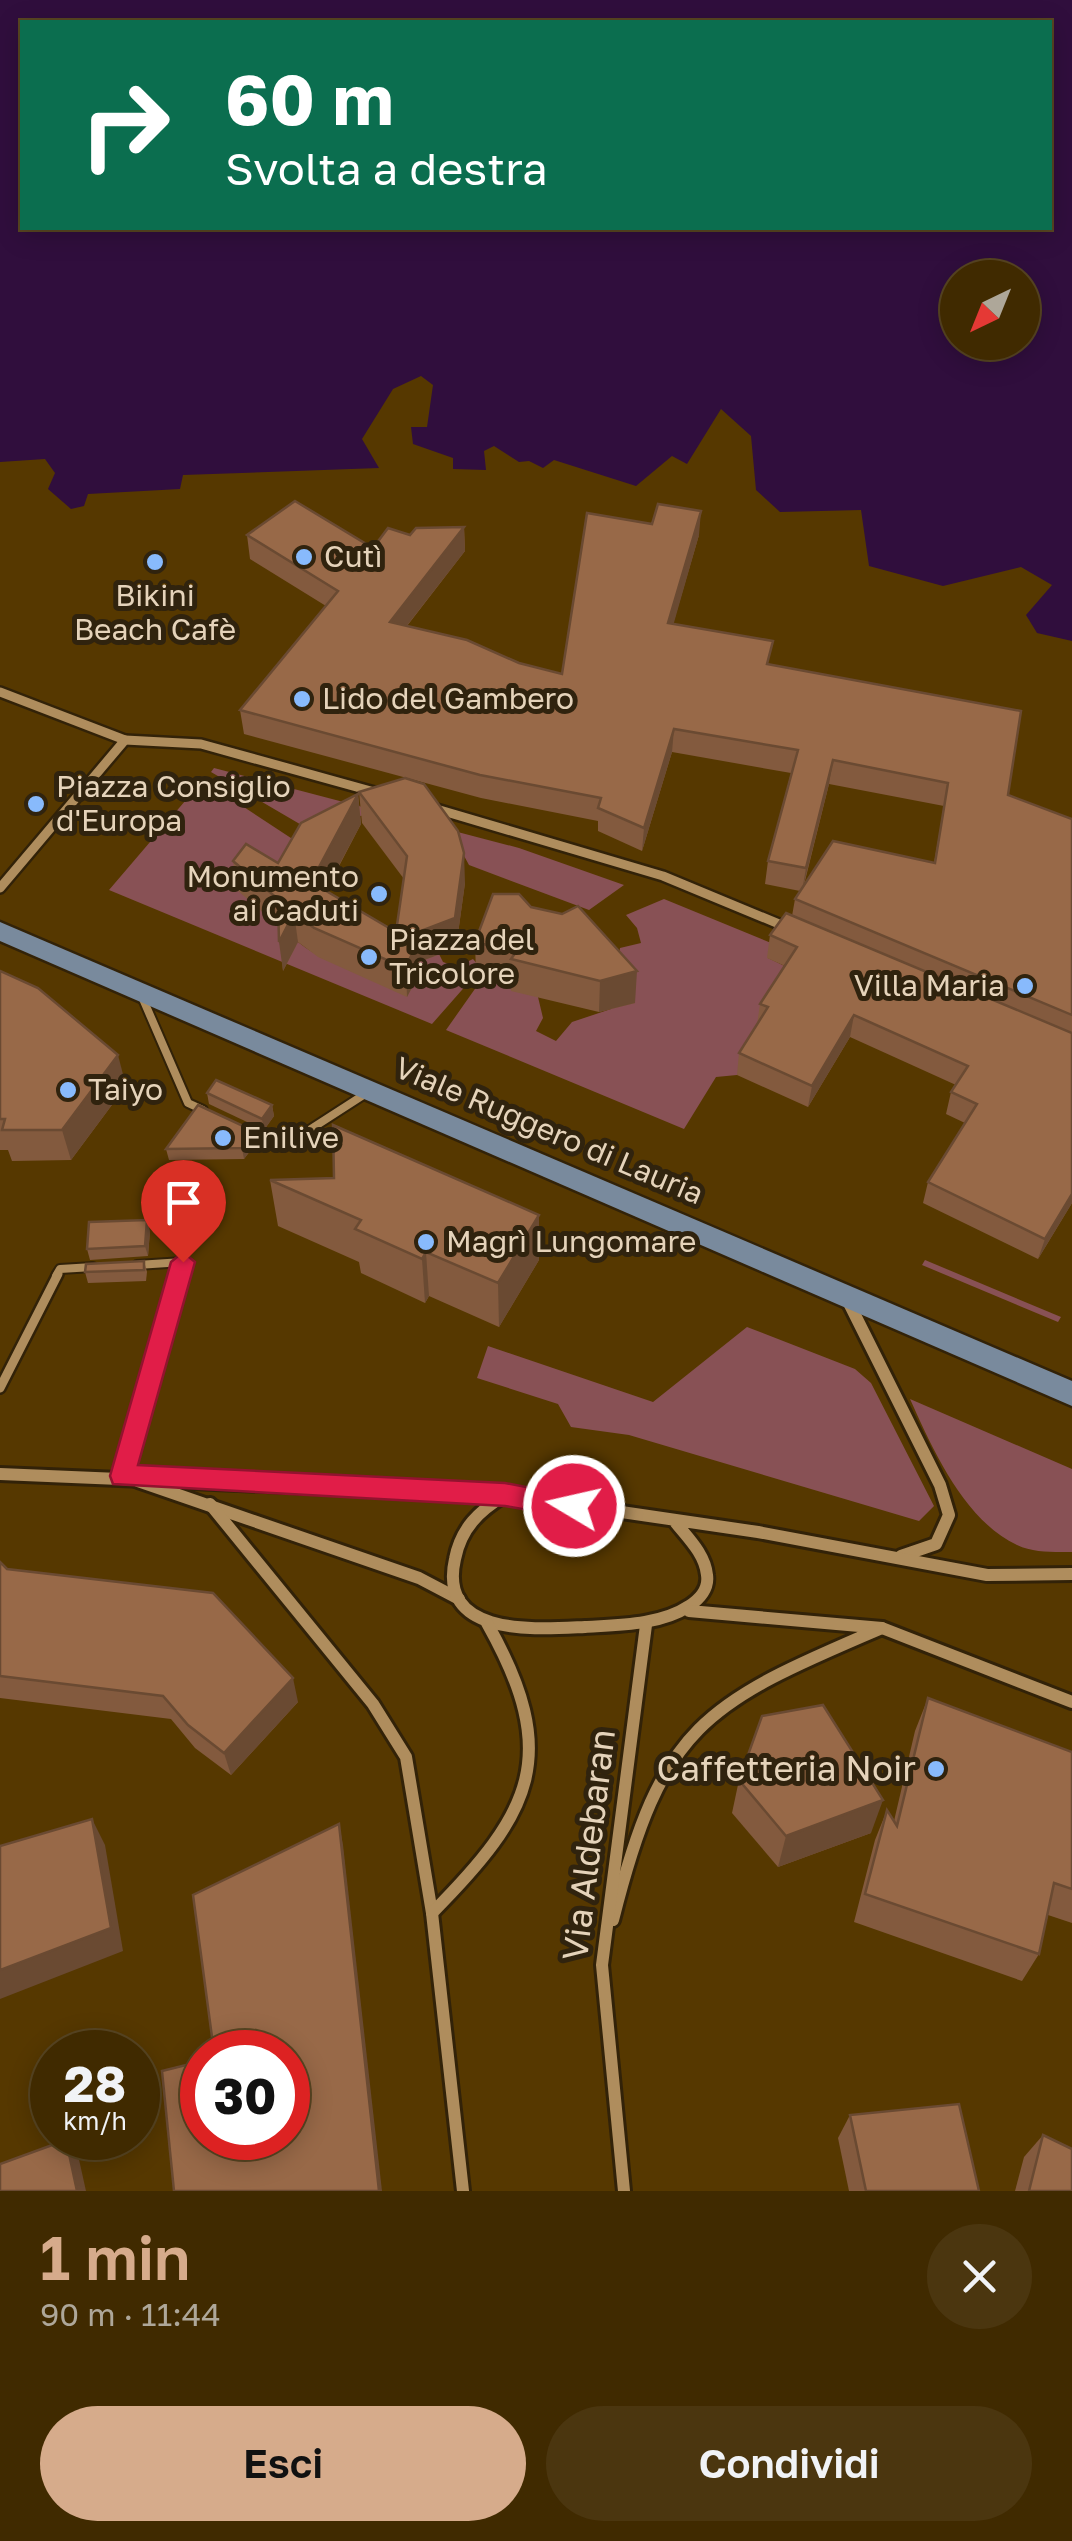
<!DOCTYPE html>
<html lang="it">
<meta charset="utf-8">
<style>
:root{--surface:#402a00;--page:#4b360f;--text:#f1f3f6;--muted:#aea799;--line:#594622;--accent:#d6ab8b}
body{margin:0;font-family:"Golos Text",sans-serif;background:var(--page);color:var(--text);height:100vh;display:flex;flex-direction:column;font-size:38px;white-space:nowrap}
*{box-sizing:border-box;margin:0}
p{font-size:32px;color:var(--muted)}
.icon{flex:none;width:55px;height:55px;fill:none;stroke:currentColor;stroke-width:2;stroke-linecap:round;stroke-linejoin:round}
.map{position:relative;height:2191px;overflow:hidden}
.details{display:flex;flex-direction:column;background:var(--surface);flex:1}
.details>*{flex:none}
.top-card{position:absolute;left:20px;top:20px;width:1032px;height:210px;border-radius:0px;box-shadow:0 5px 25px #0003,0 0 0 2px var(--line);background:#0b6e4f;color:#fff;overflow:hidden}
.needle{width:65px;rotate:223deg}
.fabs{position:absolute;left:940px;top:260px;display:grid;gap:20px}
.fabs a{display:grid;place-items:center;width:100px;height:100px;border-radius:50%;background:var(--surface);box-shadow:0 5px 25px #0003,0 0 0 2px var(--line);font-size:50px}
.speed{position:absolute;left:30px;top:2030px;display:flex;gap:20px;font-size:50px;font-weight:700;text-align:center}
.speed>*{display:grid;place-content:center;width:130px;height:130px;border-radius:50%;background:var(--surface);box-shadow:0 5px 25px #0003,0 0 0 2px var(--line);line-height:1}
.speed small{font-size:25px;font-weight:400}
.speed .limit{border:15px solid #d22;background:#fff;color:#111}
.pin{position:absolute;display:grid;place-items:center;width:85px;height:85px;color:#fff;margin:-102px -42px;border-radius:50% 50% 50% 0;rotate:-45deg;box-shadow:0 0 10px #0007}
.pin .icon{rotate:45deg}
.me{position:absolute;width:110px;margin:-55px;rotate:279deg;stroke-linejoin:round;filter:drop-shadow(0 0 8px #0008)}
.turn{display:flex;align-items:center;gap:35px;height:210px;padding:0 40px;font-size:45px}
.turn .icon{width:130px;height:130px;stroke-width:2.5}
.turn b{display:block;font-size:70px;line-height:85px}
.round{display:grid;place-items:center;flex:none;width:105px;height:105px;border-radius:52px;background:var(--page)}
.head{display:flex;align-items:center;justify-content:space-between;height:170px;padding:0 40px}
h1{font-size:60px;font-weight:600;line-height:75px;color:var(--accent)}
.cta{display:flex;gap:20px;margin-top:auto;padding:20px 40px}
.cta a{flex:1;height:115px;border-radius:60px;background:var(--accent);color:#111;font-size:40px;font-weight:600;line-height:115px;text-align:center}
.cta a+a{background:var(--page);color:var(--text)}
.map>svg:first-child{display:block}
.green{fill:#885155}
.water{fill:#300e3d;fill-rule:evenodd}
.lines{fill:none;stroke-linecap:round;stroke-linejoin:round}
.lane-far1-casing{stroke:#322208;stroke-width:12}
.lane-casing{stroke:#322208;stroke-width:14}
.street-far1-casing{stroke:#322208;stroke-width:14}
.street-casing{stroke:#322208;stroke-width:18}
.primary-casing{stroke:#322208;stroke-width:5}
.lane-far1{stroke:#af8d5d;stroke-width:8}
.lane{stroke:#af8d5d;stroke-width:9}
.street-far1{stroke:#af8d5d;stroke-width:9}
.street{stroke:#af8d5d;stroke-width:12}
.primary{fill:#798a9d;fill-rule:evenodd}
.wall{fill:#835a3e;fill-rule:evenodd}
.shaded-wall{fill:#6a4a32}
.building{fill:#986948;stroke:#6a4a32;stroke-width:2.5}
.route{fill:#e11d48;stroke:#92132f;stroke-width:2.5}
.poi-dot{fill:#88bafc;stroke:#30230e;stroke-width:4}
.labels{text-anchor:middle;stroke-width:10;stroke-linejoin:round;paint-order:stroke}
.poi-label{font-size:30px;fill:#e5d3ba;stroke:#30230e;text-anchor:start}
.street-label{font-size:30px;fill:#e5d3ba;stroke:#30230e}
.near-poi-label{font-size:35px;fill:#e5d3ba;stroke:#30230e;text-anchor:end}
.near-street-label{font-size:35px;fill:#e5d3ba;stroke:#30230e}
</style>
<div class="map">
<svg width="1072" height="2191" viewBox="0 0 1072 2191">
<rect width="100%" height="100%" fill="#563800"/>
<g class="green">
<path d="M214 768 519 848 624 885 589 910 469 865 463 854 364 815 310 830 211 772Z"/>
<path d="M203 780 297 842 298 942C341 978 388 961 439 954L443 962 457 967 473 959 479 966 476 974 432 1024 109 890Z"/>
<path d="M664 899 776 945 768 958 799 973 737 1075 716 1077 684 1129 446 1030 484 976 507 979 538 997 543 1018 536 1031 556 1041 572 1022 611 1009 620 948 641 943 637 928 626 915Z"/>
<path d="M925 1260 1061 1317 1058 1322 922 1265Z"/>
<path d="M747 1327 855 1369 871 1383 934 1506 919 1521 629 1435 571 1427 558 1404 477 1378 488 1346 653 1402Z"/>
<path d="M910 1399 1072 1469V1552C1054 1552 1034 1553 1017 1545 964 1520 933 1450 910 1399Z"/>
</g>
<path class="water" d="M0 0H1072V641L1037 633 1026 615 1052 585 1021 567 943 586 869 566 861 510 780 512 756 490 751 436 721 409 687 464 672 456 636 486 554 460 543 468 529 461 519 462 494 446 484 451 486 470 453 469V458L413 444 411 427H427L433 385 421 376 393 389 362 439 379 468 183 475 180 489 88 494 84 506 71 509 48 489 55 473 45 459 0 462ZM22 22H1050V228H22ZM958 278H1022V342H958Z"/>
<g class="lines">
<g class="lane-far1-casing">
<g id="lane-far1">
<path d="M143 999 188 1103 203 1110"/>
<path d="M248 1131 283 1147 365 1094"/>
<path d="M137 1265 183 1262 179 1276"/>
<path d="M56 1276 60 1269 93 1267"/>
</g>
</g>
<g class="lane-casing">
<g id="lane">
<path d="M0 1388 58 1274"/>
<path d="M123 1476 180 1274"/>
</g>
</g>
<g class="street-far1-casing">
<g id="street-far1">
<path d="M0 692 125 740 0 888"/>
<path d="M125 740 201 744 378 793"/>
<path d="M433 808 663 876 791 929"/>
</g>
</g>
<g class="street-casing">
<g id="street">
<path d="M847 1299 940 1485 949 1515 936 1544 901 1556"/>
<path d="M0 1474 504 1495"/>
<path d="M138 1481 419 1578 459 1599"/>
<path d="M210 1504 373 1704 406 1757 432 1913 463 2191"/>
<path d="M676 1523C688 1538 705 1554 707 1575 709 1588 700 1599 689 1606 661 1625 618 1625 585 1627 538 1629 437 1638 455 1559 461 1528 479 1511 505 1495L758 1532 987 1575 1072 1574"/>
<path d="M689 1611 882 1628 1072 1702"/>
<path d="M432 1913C532 1812 562 1756 487 1623"/>
<path d="M613 1920C662 1725 703 1704 882 1628"/>
<path d="M624 2191 602 1965 646 1625"/>
</g>
</g>
<g class="primary-casing">
<path id="primary" d="M0 922 1072 1381V1406L0 941Z"/>
</g>
<use href="#lane-far1" class="lane-far1"/>
<use href="#lane" class="lane"/>
<use href="#street-far1" class="street-far1"/>
<use href="#street" class="street"/>
<use href="#primary" class="primary"/>
</g>
<g class="wall">
<path d="M464 527 465 551 407 626 519 663 562 674 699 535 673 624 770 665 1008 795 1072 819V1203L1038 1259 923 1203 928 1182 965 1123 946 1114 951 1092 956 1085 850 1037 808 1107 737 1075 739 1053 757 1025 760 1004 785 966 767 958 770 935 792 916 795 899 800 891 765 884 768 861 791 773 672 752 642 851 598 831V821L481 798 244 734 240 710 326 606 250 559 247 535 373 548 410 535ZM829 784 944 806 934 863 804 885Z"/>
<path d="M359 792 465 883 456 948 419 962V974L407 997 318 957 298 942 283 971 279 926 238 891 233 861 278 863 358 794 361 824 326 891 396 932 404 879 362 823Z"/>
<path d="M531 907 635 1003 599 1012 511 991V983L476 974 475 942Z"/>
<path d="M0 971 126 1086 71 1160 12 1161 8 1150H0Z"/>
<path d="M207 1093 272 1105 274 1116 264 1130 209 1104Z"/>
<path d="M254 1131 256 1143 244 1159 169 1160 166 1149Z"/>
<path d="M270 1180 539 1260 499 1327 429 1296 425 1303 361 1273 359 1262 278 1226Z"/>
<path d="M150 1231 148 1256 90 1260 87 1249Z"/>
<path d="M144 1261 147 1272 146 1281 88 1283 85 1272Z"/>
<path d="M0 1562 7 1569 298 1702 231 1775 195 1748 171 1719 0 1698Z"/>
<path d="M928 1698 1072 1752V1923L1048 1915 1039 1954 1022 1981 854 1922 875 1840 887 1810 894 1821 915 1731Z"/>
<path d="M739 1780 871 1833 778 1867 732 1813Z"/>
<path d="M850 2115 979 2191H849L838 2138Z"/>
<path d="M1043 2135 1072 2191H1015L1024 2157Z"/>
</g>
<g class="shaded-wall">
<path d="M701 511 699 535 667 647 668 623Z"/>
<path d="M464 527 465 551 391 646 390 622Z"/>
<path d="M674 729 672 752 642 851 644 828Z"/>
<path d="M833 760 829 784 802 891 806 868Z"/>
<path d="M358 794 361 824 314 912 311 882Z"/>
<path d="M464 853 465 883 456 948 419 962V974L407 997 405 937Z"/>
<path d="M294 913 298 942 283 971 279 942Z"/>
<path d="M637 971 635 1003 599 1012 600 981Z"/>
<path d="M854 1015 850 1037 808 1107 812 1086Z"/>
<path d="M118 1055 126 1086 71 1160 62 1130Z"/>
<path d="M272 1105 274 1116 264 1130 262 1119Z"/>
<path d="M254 1131 256 1143 244 1159 242 1148Z"/>
<path d="M1072 1194V1203L1038 1259 1045 1239Z"/>
<path d="M539 1215V1260L499 1327 498 1283Z"/>
<path d="M147 1220 150 1231 148 1256 145 1246Z"/>
<path d="M426 1252 429 1296 425 1303 422 1259Z"/>
<path d="M293 1678 298 1702 231 1775 224 1753Z"/>
<path d="M883 1800 871 1833 778 1867 786 1836Z"/>
<path d="M92 1819 105 1845 123 1951 0 1999V1970Z"/>
<path d="M339 1824 343 1845 382 2191H379Z"/>
<path d="M66 2140 78 2155 86 2191H77Z"/>
</g>
<g class="building">
<path d="M295 501 373 548 388 528 410 535 416 528 464 527 390 622 467 640 519 663 562 674 587 513 652 524 658 504 701 511 668 623 773 641 767 664 1021 711 1008 795 1072 819V1015L795 899 833 841 935 863 948 783 833 760 806 868 768 861 798 750 674 729 644 828 598 808 601 798 480 775 240 710 338 591 247 535Z"/>
<path d="M405 778 424 784 458 831 464 853 455 918 405 937 417 944 405 968 314 928 294 913 279 942 278 899 233 861 246 844 278 863 301 823 358 794 311 882 396 932 407 856 359 792Z"/>
<path d="M493 894H519L531 907 562 914 578 906 637 971 600 981 511 959 516 952 475 942Z"/>
<path d="M786 913 1072 1033V1194L1045 1239 928 1182 977 1104 951 1092 968 1066 854 1015 812 1086 739 1053 768 1007 760 1004 797 947 770 935Z"/>
<path d="M0 971 38 988 118 1055 62 1130H2L5 1119H0Z"/>
<path d="M216 1080 272 1105 262 1119 207 1093Z"/>
<path d="M198 1105 254 1131 242 1148 166 1149Z"/>
<path d="M333 1125 539 1215 498 1283 426 1252 422 1259 355 1229 361 1220 270 1180 334 1178Z"/>
<path d="M147 1220 145 1246 87 1249 89 1222Z"/>
<path d="M144 1261V1270L85 1272 86 1264Z"/>
<path d="M0 1562 7 1569 213 1593 293 1678 224 1753 188 1725 163 1696 0 1676Z"/>
<path d="M928 1698 1072 1752V1889L1054 1883 1039 1954 865 1894 887 1810 897 1826Z"/>
<path d="M823 1705 883 1800 786 1836 739 1780 762 1716Z"/>
<path d="M92 1819 111 1928 0 1970V1846Z"/>
<path d="M339 1824 379 2191H174L162 2071 202 2061V2138H288V2052H214L193 1895Z"/>
<path d="M959 2104 979 2191H866L850 2115Z"/>
<path d="M1043 2135 1072 2149V2191H1029Z"/>
<path d="M66 2140 77 2191H0V2164Z"/>
</g>
<path class="route" d="M183 1252 195 1262 138 1465 505 1483 583 1498 586 1506 583 1514 574 1518 505 1506 113 1484 110 1476 171 1262Z"/>
<g class="poi-dot">
<circle cx="304" cy="557" r="10"/>
<circle cx="155" cy="562" r="10"/>
<circle cx="302" cy="699" r="10"/>
<circle cx="36" cy="804" r="10"/>
<circle cx="379" cy="894" r="10"/>
<circle cx="369" cy="957" r="10"/>
<circle cx="1025" cy="986" r="10"/>
<circle cx="68" cy="1090" r="10"/>
<circle cx="223" cy="1138" r="10"/>
<circle cx="426" cy="1242" r="10"/>
<circle cx="936" cy="1769" r="10"/>
</g>
<g class="labels">
<g class="poi-label">
<text x="324" y="567">Cutì</text>
<text x="155" y="606" text-anchor="middle">Bikini<tspan x="155" dy="34">Beach Cafè</tspan></text>
<text x="322" y="709">Lido del Gambero</text>
<text x="56" y="797">Piazza Consiglio<tspan x="56" dy="34">d'Europa</tspan></text>
<text x="359" y="887" text-anchor="end">Monumento<tspan x="359" dy="34">ai Caduti</tspan></text>
<text x="389" y="950">Piazza del<tspan x="389" dy="34">Tricolore</tspan></text>
<text x="1005" y="996" text-anchor="end">Villa Maria</text>
<text x="88" y="1100">Taiyo</text>
<text x="243" y="1148">Enilive</text>
<text x="446" y="1252">Magrì Lungomare</text>
</g>
<g class="street-label">
<text transform="translate(549 1131) rotate(23)" y="10">Viale Ruggero di Lauria</text>
</g>
<g class="near-poi-label">
<text x="916" y="1781">Caffetteria Noir</text>
</g>
<g class="near-street-label">
<text transform="translate(589 1845) rotate(-83)" y="12">Via Aldebaran</text>
</g>
</g>
</svg>
<div class="fabs">
<a><svg class="needle" viewBox="-14 -14 28 28"><path d="M0-13l5 13h-10z" fill="#e53935"/><path d="M0 13l5-13h-10z" fill="#aea799"/></svg></a>
</div>
<div class="speed"><div>28<small>km/h</small></div><div class="limit">30</div></div>
<div class="pin" style="left:183px;top:1262px;background:#d93025"><svg class="icon" aria-label="arrive" viewBox="0 0 24 24"><path d="M6 21V4h12l-3 4 3 4H6"/></svg></div>
<svg class="me" style="left:574px;top:1506px" viewBox="-20 -20 40 40"><circle r="17" fill="#e11d48" stroke="#fff" stroke-width="3"/><path d="M0-11L8 9 0 5-8 9z" fill="#fff"/></svg>
<div class="top-card">
<div class="turn"><svg class="icon" aria-label="right" viewBox="0 0 24 24"><path d="M7 20v-9h11M14 6l5 5-5 5"/></svg><div><b>60 m</b>Svolta a destra</div></div>
</div>
</div>
<section class="details">
<div class="head"><div><h1>1 min</h1><p>90 m · 11:44</p></div><a class="round"><svg class="icon" aria-label="close" viewBox="0 0 24 24"><path d="M6 6l12 12M18 6L6 18"/></svg></a></div>
<div class="cta"><a>Esci</a><a>Condividi</a></div>
</section>
